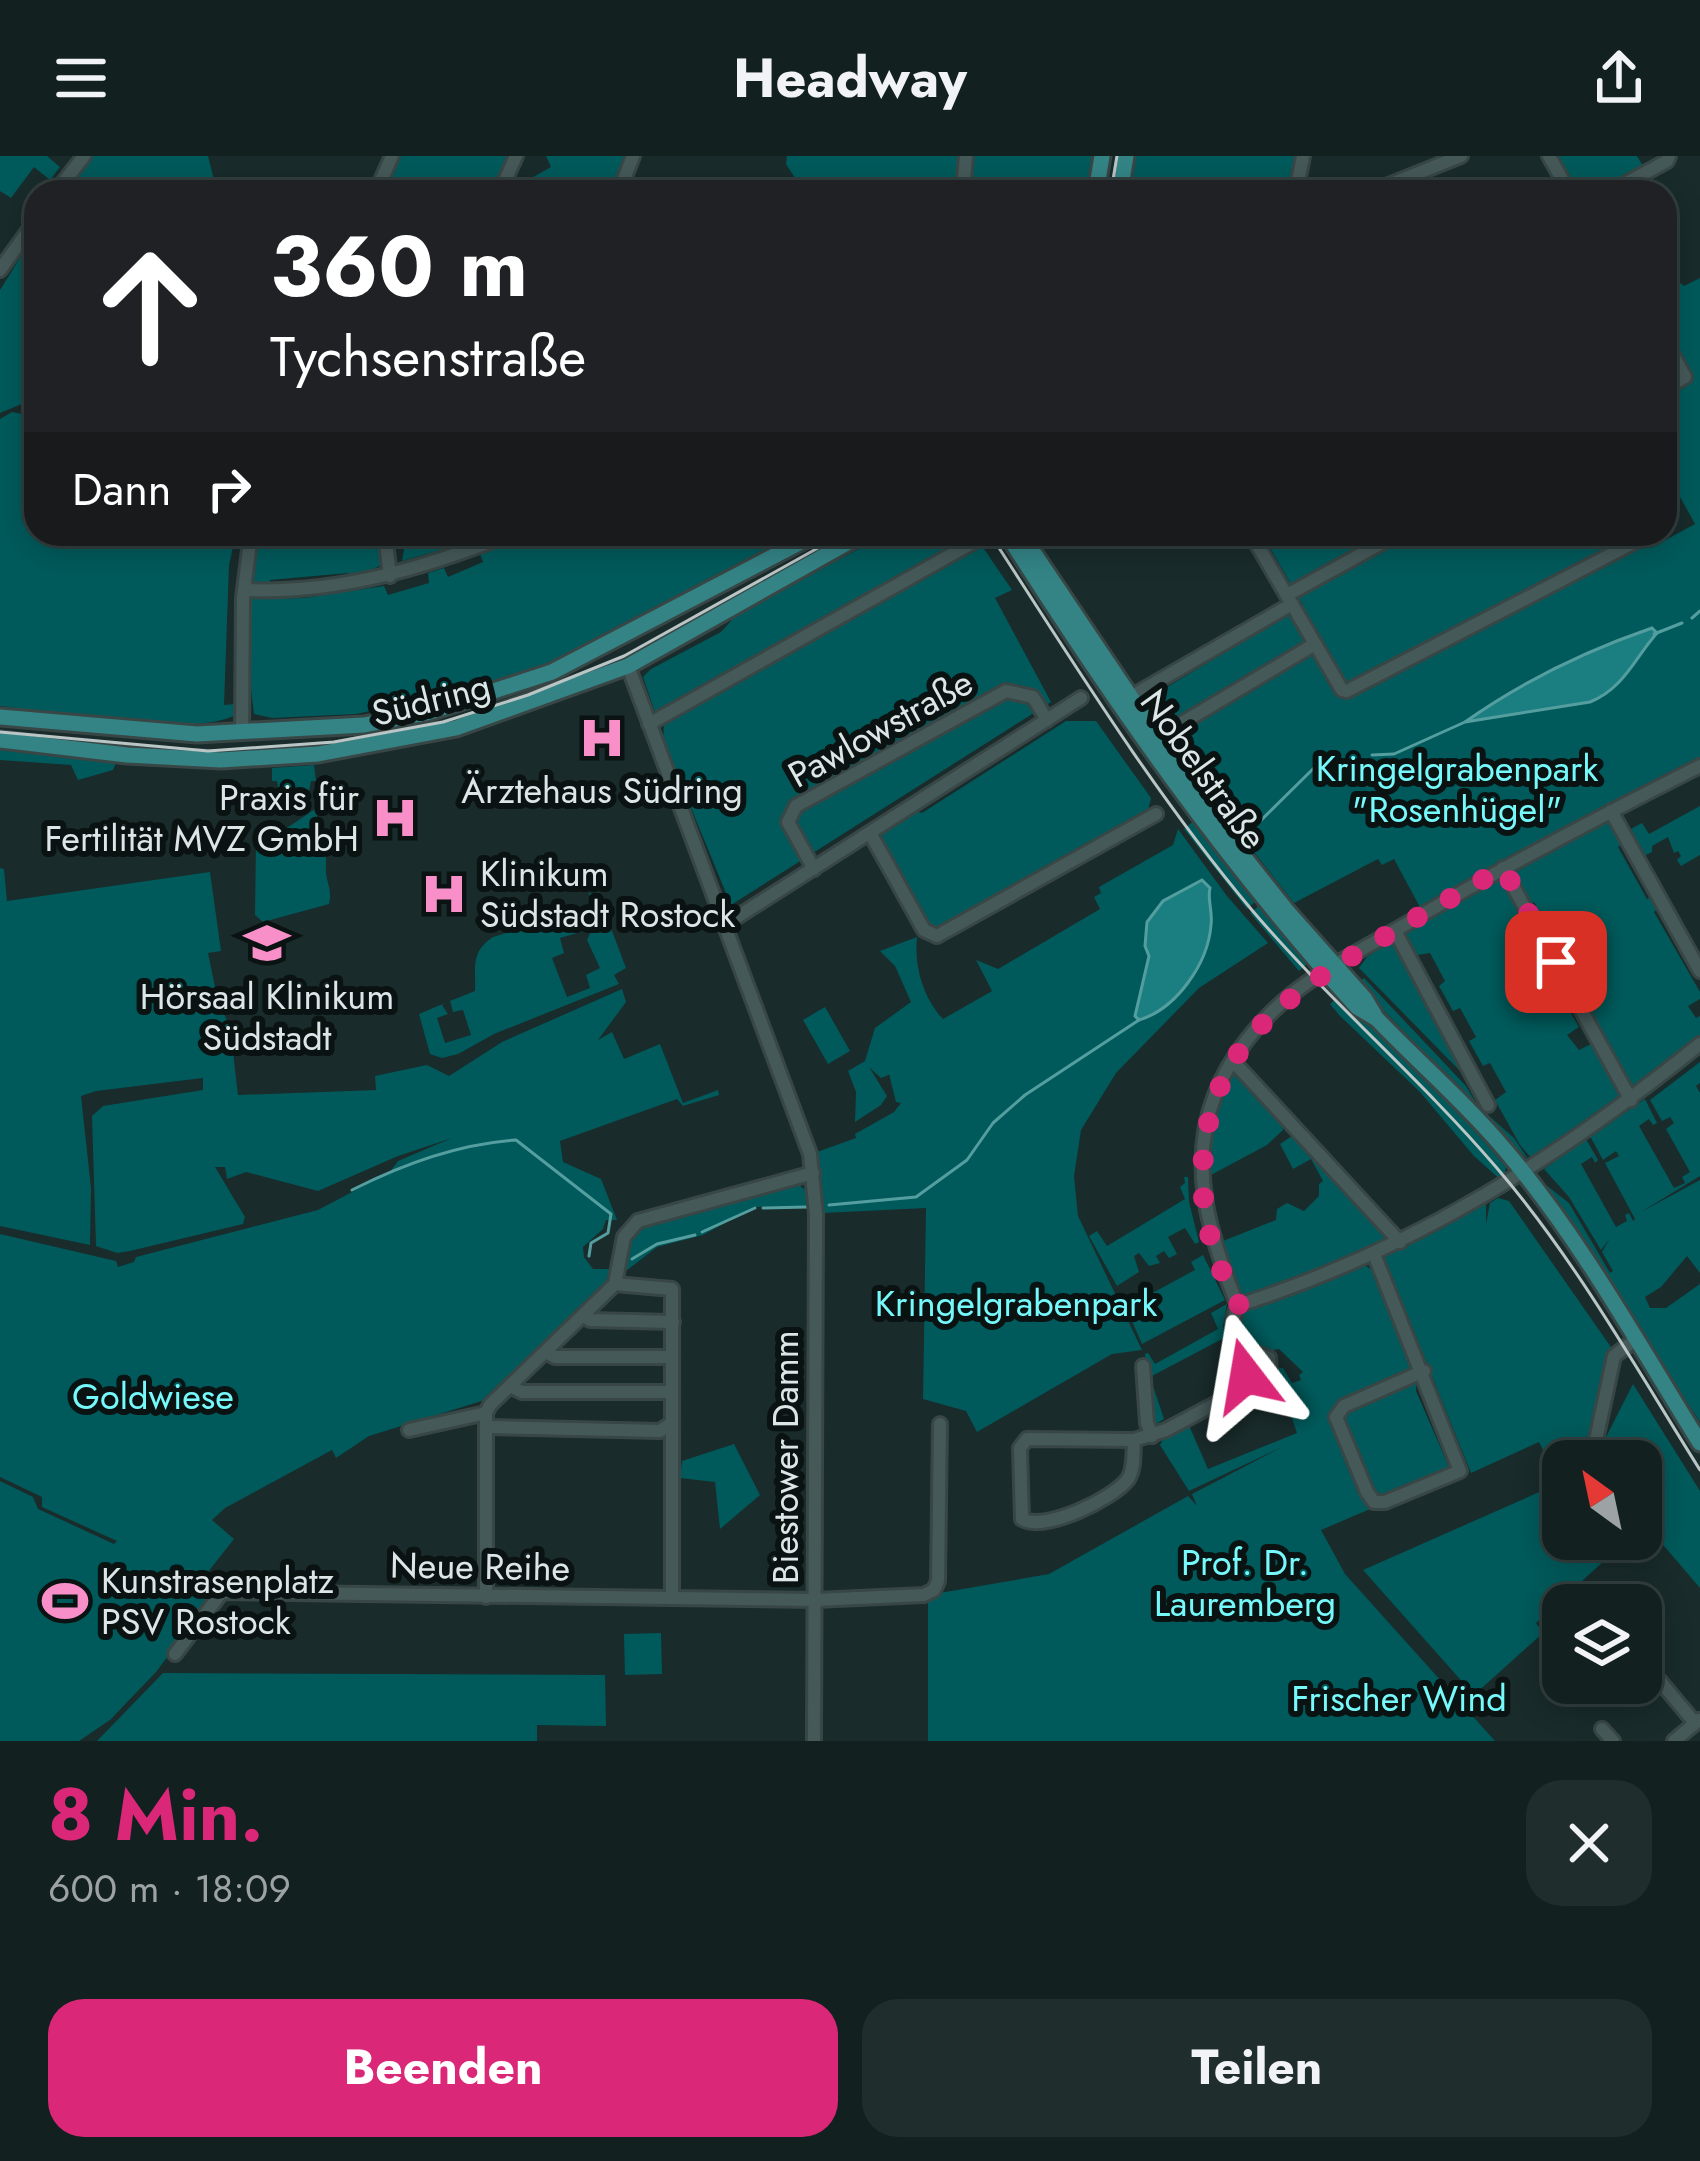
<!DOCTYPE html>
<html lang="de">
<meta charset="utf-8">
<style>
:root{--surface:#132020;--page:#202d2d;--text:#f1f3f6;--muted:#9da3a5;--line:#323e3e;--accent:#db2777}
body{margin:0;font-family:Jost,sans-serif;background:var(--page);color:var(--text);height:100vh;display:flex;flex-direction:column;font-size:45px;white-space:nowrap}
*{box-sizing:border-box;margin:0}
p{font-size:39px;color:var(--muted)}
.icon{flex:none;width:66px;height:66px;fill:none;stroke:currentColor;stroke-width:2;stroke-linecap:round;stroke-linejoin:round}
.map{position:relative;height:1585px;overflow:hidden}
.drawer{display:flex;flex-direction:column;background:var(--surface);flex:1}
.drawer>*{flex:none}
.guide{position:absolute;left:24px;top:24px;width:1653px;height:366px;border-radius:36px;box-shadow:0 6px 30px #0003,0 0 0 3px var(--line);background:#202124;color:#fff;overflow:hidden}
.needle{width:78px;rotate:327deg}
.controls{position:absolute;left:1542px;top:1284px;display:grid;gap:24px}
.controls a{display:grid;place-items:center;width:120px;height:120px;border-radius:24px;background:var(--surface);box-shadow:0 6px 30px #0003,0 0 0 3px var(--line);font-size:60px}
.pin{position:absolute;display:grid;place-items:center;width:102px;height:102px;color:#fff;margin:-51px;border-radius:24px;box-shadow:0 6px 18px #0006}
.me{position:absolute;width:132px;margin:-66px;rotate:346deg;stroke-linejoin:round;filter:drop-shadow(0 0 9px #0008)}
.turn{display:flex;align-items:center;gap:42px;height:252px;padding:0 48px;font-size:54px}
.turn .icon{width:156px;height:156px;stroke-width:2.5}
.turn b{display:block;font-size:84px;line-height:102px}
.then{display:flex;align-items:center;height:114px;padding:0 48px;background:#0003;gap:24px;font-size:45px}
.round{display:grid;place-items:center;flex:none;width:126px;height:126px;border-radius:36px;background:var(--page)}
.head{display:flex;align-items:center;justify-content:space-between;height:204px;padding:0 48px}
h1{font-size:72px;font-weight:700;line-height:90px;color:var(--accent)}
.primary-button{display:flex;gap:24px;margin-top:auto;padding:24px 48px}
.primary-button a{flex:1;height:138px;border-radius:36px;background:var(--accent);color:#fff;font-size:48px;font-weight:700;line-height:138px;text-align:center}
.primary-button a+a{background:var(--page);color:var(--text)}
header{display:flex;justify-content:space-between;align-items:center;height:156px;padding:0 48px;background:var(--surface);font-size:54px;font-weight:700}
.map>svg:first-child{display:block}
.green{fill:#005a5b}
.water{fill:#1b7f81;stroke:#559e9f;stroke-width:3}
.lines{fill:none;stroke-linecap:round;stroke-linejoin:round}
.stream{stroke:#559e9f;stroke-width:3}
.minor-casing{stroke:#384646;stroke-width:18}
.major-casing{stroke:#384646;stroke-width:21}
.minor{stroke:#465959;stroke-width:12}
.major{stroke:#348486;stroke-width:15}
.tram{stroke:#bac5c5;stroke-width:3}
.route{stroke:#db2777;stroke-width:21;stroke-dasharray:0 37.8}
.labels{text-anchor:middle;stroke-width:12;stroke-linejoin:round;paint-order:stroke}
.street-label{font-size:36px;fill:#dce6e6;stroke:#0a1212}
.park-label{font-size:36px;fill:#75f9fb;stroke:#0a1212}
.poi-label{font-size:36px;fill:#dce6e6;stroke:#0a1212}
</style>
<header><svg class="icon" aria-label="menu" viewBox="0 0 24 24"><path d="M4 6h16M4 12h16M4 18h16"/></svg>Headway<svg class="icon" aria-label="share" viewBox="0 0 24 24"><path d="M12 15V3M7 8l5-5 5 5M5 13v7h14v-7"/></svg></header>
<div class="map">
<svg width="1700" height="1585" viewBox="0 0 1700 1585">
<rect width="100%" height="100%" fill="#192b2b"/>
<g class="green">
<path d="M0 0H47L60 11 50 24 34 11 11 42 0 35Z"/>
<path d="M92 0H208L217 36H63Z"/>
<path d="M400 0H511L495 36H383Z"/>
<path d="M546 0H630L616 36H503L510 20 519 29 551 11Z"/>
<path d="M787 0H1092L1086 36H804L786 8Z"/>
<path d="M1136 0H1297L1290 36H1130Z"/>
<path d="M1554 0H1637L1643 10 1595 36H1574Z"/>
<path d="M36 76V242L0 257V134Z"/>
<path d="M1700 122V603L1421 753 1394 703 1382 709 1378 703 1294 747 1159 575 1148 558 1149 542 1303 449 1262 378H1643L1651 392 1695 368 1665 314V128L1675 123 1684 130Z"/>
<path d="M36 251V378H236L229 409 224 549 235 548 234 560C182 582 59 557 0 550V263L12 256 22 258Z"/>
<path d="M256 378H382L384 408 350 423 348 417 270 424 269 430 250 428Z"/>
<path d="M396 378H794L548 507 493 528 356 558 272 562 254 558 249 516V443L304 442 384 430 388 439 429 427 428 417 444 412 448 421 483 406 475 384 402 405 404 394Z"/>
<path d="M887 378H931L935 385 947 378H965L963 388 656 559 643 521 651 513 721 476 739 456Z"/>
<path d="M982 390 1012 434 995 442 1051 546 731 749 663 584 664 569Z"/>
<path d="M1066 565H1096L1151 642 1147 659 938 775 928 774 878 683 881 677 915 655 922 657Z"/>
<path d="M0 594 116 607 113 614 78 624 71 609 0 604Z"/>
<path d="M314 609 316 625H311L309 635 279 639 277 625H272V612Z"/>
<path d="M1700 650V699L1681 710 1677 704 1681 700 1678 695 1674 697 1668 681 1652 690V696L1644 700 1629 674 1642 667 1649 678Z"/>
<path d="M315 653C321 675 327 688 326 710 325 725 333 733 329 748L263 766 255 759 256 687 272 682Z"/>
<path d="M1195 664 1257 744 1247 753 1184 673Z"/>
<path d="M1608 664 1624 687 1618 691 1647 743 1652 741 1659 752 1654 756 1700 836V843L1688 850 1696 862 1700 860V884L1631 934 1562 813 1567 808 1561 796 1555 799 1545 780 1551 776 1534 746 1528 749 1509 717Z"/>
<path d="M1178 673 1227 740 1268 787 1199 832 1116 917 1081 974 1074 1020 1078 1060 1142 1194 1112 1198 977 1276 966 1255 923 1243 926 1052 823 1057 817 996 856 982 855 978 894 956 901 947 896 946 889 918 901 914 881 922 869 911 887 940 881 949 855 966 856 936 848 915 865 905 875 872 911 846 895 810 880 795 917 781C914 810 923 842 943 863L992 835 976 804 998 813 1100 753 1094 741 1101 737 1099 731 1173 689Z"/>
<path d="M0 712 4 713 7 745 210 716 221 795 208 797 218 845 230 871 238 939 376 934 375 920 427 909 449 920 502 886 622 833 626 846 598 884 612 876 624 903 660 888 683 947 718 934 719 939 683 950 677 943 560 985 563 1006 601 1023 617 1064H606L603 1073 583 1091 584 1101 593 1113H612L610 1123 488 1243 369 1280 336 1302 332 1294 225 1352 212 1364 234 1383 208 1416 223 1427 156 1516 110 1564 79 1585H0V1325L33 1341 38 1353 114 1388 117 1385 42 1351V1341L0 1321V1078L116 1105 118 1111 134 1106 136 1101 318 1054 390 1016 398 1005 452 982 398 1000 318 1035 246 1016 227 1023 225 1011H215L245 1061 243 1068 130 1095 117 1097 96 1090 92 960 103 950 203 934V922L96 935 81 940 91 1032 90 1089 0 1070Z"/>
<path d="M1504 720 1524 754 1517 758 1529 779 1537 776 1546 794 1539 799 1564 842 1570 839 1576 850 1569 854 1579 871 1567 879 1579 894 1597 885 1624 939 1617 948 1613 944 1549 990 1552 995 1532 1003 1520 989 1495 944 1506 936 1490 907 1483 910 1469 885 1476 881 1460 852 1453 855 1439 830 1445 825 1430 797 1411 800 1401 779Z"/>
<path d="M595 730 626 812 614 819 619 828 494 878 458 898 442 902 430 898 419 858 445 847 442 849 448 858 437 862 445 887 471 879 463 854 453 856 450 845 475 835C476 812 470 796 493 781L585 753 588 774 560 782 564 797 552 802 567 841 590 832 586 819 600 812 587 784 593 771 589 737H596Z"/>
<path d="M1261 748 1310 805 1299 815 1250 757Z"/>
<path d="M1394 783 1467 917 1464 919 1359 812 1367 801Z"/>
<path d="M1364 822 1466 930 1478 950 1514 982 1530 1006 1357 827Z"/>
<path d="M1340 839 1465 963 1506 1011 1503 1026 1474 1000 1420 936 1339 859 1330 848Z"/>
<path d="M825 851 850 895 828 908 803 864Z"/>
<path d="M1700 906V927L1696 930 1700 937V1020L1641 1056 1700 1024V1117L1687 1100 1661 1131 1645 1141 1650 1152H1666L1700 1128V1266L1546 1029 1569 1047 1610 1117 1613 1115 1602 1096 1610 1082 1601 1094 1569 1041 1544 1013 1586 983 1598 1004 1595 1007 1592 1001 1581 1008 1616 1071 1627 1065 1625 1059 1629 1057 1633 1065 1635 1063 1605 1007 1619 1000 1616 995 1603 1004 1590 980 1645 943 1657 967 1653 969 1649 963 1639 970 1674 1032 1685 1027 1682 1021 1690 1016 1666 973 1674 967 1670 961 1662 965 1650 944Z"/>
<path d="M1235 910 1282 962 1283 974 1267 989 1209 1020C1205 979 1215 945 1235 910Z"/>
<path d="M1298 976 1392 1086 1241 1146 1218 1087 1276 1064 1277 1053 1287 1047 1304 1055 1319 1040V1028L1323 1025 1311 1003 1293 1013 1280 988Z"/>
<path d="M1184 1021H1188L1189 1046 1199 1086 1195 1088 1185 1072 1168 1081 1177 1098 1169 1102 1164 1095 1156 1100 1160 1107 1149 1110 1139 1097 1134 1100 1139 1116 1117 1130 1089 1080 1097 1075 1107 1090 1185 1043 1180 1031 1185 1027Z"/>
<path d="M799 1029 808 1036V1050L754 1051 703 1079 657 1091 626 1115V1090L643 1071Z"/>
<path d="M1498 1042 1509 1045 1613 1194 1588 1305H1563L1562 1332 1539 1286 1471 1317 1384 1101 1486 1048V1068L1490 1047Z"/>
<path d="M1203 1099 1225 1144 1142 1188 1121 1140 1125 1138 1132 1148 1195 1114 1191 1106Z"/>
<path d="M1365 1109 1373 1115 1417 1219 1416 1235 1452 1318 1321 1374 1345 1418 1495 1585H928V1439L1049 1418 1188 1340 1197 1350 1192 1338 1284 1290 1189 1335 1160 1289 1166 1277 1188 1267 1208 1313 1297 1277 1274 1211 1283 1212 1292 1227 1301 1224 1299 1219 1303 1216 1279 1193 1268 1195 1243 1187 1236 1171 1240 1157Z"/>
<path d="M1227 1148 1223 1170 1226 1181 1150 1221 1164 1263 1151 1271 1145 1198 1148 1197 1155 1208 1218 1173 1211 1157Z"/>
<path d="M1633 1228 1700 1335V1432L1641 1363V1305H1604L1605 1283Z"/>
<path d="M734 1288 760 1339 720 1373 715 1326 680 1322 682 1305Z"/>
<path d="M1553 1330 1560 1338 1563 1336V1383H1628L1536 1467 1543 1477 1474 1539 1363 1414Z"/>
<path d="M661 1477 662 1518 625 1519 624 1478Z"/>
<path d="M163 1517 605 1519 606 1570 537 1569V1585H97Z"/>
</g>
<g class="water">
<path d="M1652 472 1657 477C1634 503 1624 532 1590 546L1465 566C1523 525 1585 495 1652 472Z"/>
<path d="M1202 724 1210 732C1207 744 1213 755 1211 769 1208 808 1176 853 1139 864L1135 860 1149 800 1145 790 1147 766 1163 745Z"/>
</g>
<g class="lines">
<g class="stream">
<path d="M1692 462 1700 455"/>
<path d="M1654 478 1682 467"/>
<path d="M1372 599 1394 598 1465 566"/>
<path d="M1241 684 1317 609 1361 604"/>
<path d="M352 1034C403 1008 458 988 516 984L611 1058 608 1077 591 1087 589 1100"/>
<path d="M829 1049 916 1041 967 1004 993 967 1025 939 1139 864"/>
<path d="M763 1052 807 1051"/>
<path d="M702 1076 755 1052"/>
<path d="M632 1103 657 1088 695 1079"/>
</g>
<g class="minor-casing">
<g id="minor">
<path d="M1549 0 1569 36"/>
<path d="M56 36 84 0"/>
<path d="M376 36 392 0"/>
<path d="M500 36 516 0"/>
<path d="M619 36 633 0"/>
<path d="M963 36 966 0"/>
<path d="M1296 36 1303 0"/>
<path d="M1371 36 1461 0"/>
<path d="M1610 36 1667 5 1669 0"/>
<path d="M0 114 36 64"/>
<path d="M1665 185 1685 221 1665 232"/>
<path d="M385 378 390 420"/>
<path d="M1251 378 1342 534 1347 535 1633 387"/>
<path d="M244 434C338 438 424 412 511 378"/>
<path d="M1287 439 1398 378"/>
<path d="M628 510 810 998 816 1058 814 1585"/>
<path d="M1127 543 1292 448"/>
<path d="M649 568 972 387"/>
<path d="M242 576 243 442 251 378"/>
<path d="M1157 582 1315 488"/>
<path d="M1700 610C1599 661 1499 713 1401 771 1365 792 1325 812 1292 838 1260 864 1230 900 1215 939 1188 1009 1209 1077 1235 1143L1242 1148C1414 1093 1560 1001 1700 888"/>
<path d="M1611 655 1700 815"/>
<path d="M870 677 924 774 937 780 1156 658"/>
<path d="M1503 712 1631 944"/>
<path d="M814 713 788 666 796 650 1006 535 1033 541 1047 564"/>
<path d="M726 768 1081 542"/>
<path d="M1395 775 1488 949"/>
<path d="M1233 905 1400 1086"/>
<path d="M1374 1098 1460 1315 1385 1346H1374L1367 1336 1336 1261 1344 1250 1424 1215"/>
<path d="M615 1128 672 1133V1442"/>
<path d="M582 1160 590 1164 673 1166"/>
<path d="M1237 1190 1269 1202 1270 1217 1249 1230"/>
<path d="M545 1196 555 1201H672"/>
<path d="M1143 1210 1147 1267 1152 1280"/>
<path d="M510 1230 522 1236H672"/>
<path d="M488 1271 660 1275 672 1267"/>
<path d="M409 1274 486 1257"/>
<path d="M1134 1284C1133 1296 1135 1313 1128 1323 1113 1343 1045 1376 1022 1363L1020 1292 1027 1283 1134 1284 1166 1274 1249 1230C1241 1204 1224 1173 1239 1148"/>
<path d="M1595 1305 1594 1293 1614 1200 1635 1184"/>
<path d="M1641 1374V1375"/>
<path d="M486 1441V1257L490 1249 615 1128 624 1081 638 1065 813 1017"/>
<path d="M175 1498 222 1436 815 1444 924 1439 934 1434 938 1425 940 1268"/>
<path d="M1659 1524 1695 1567"/>
<path d="M1602 1573 1613 1585"/>
<path d="M1674 1585 1699 1564"/>
</g>
</g>
<g class="major-casing">
<g id="major">
<path d="M1096 36 1102 0"/>
<path d="M1120 36 1126 0"/>
<path d="M1007 378C1114 547 1223 702 1357 851L1377 863C1419 907 1467 948 1506 995 1581 1084 1639 1189 1700 1287"/>
<path d="M1021 378 1206 653 1286 754 1365 843 1374 858"/>
<path d="M0 561 197 578 364 569 426 557 552 516 816 378"/>
<path d="M0 584 127 599 221 604 318 598 456 572 628 510 863 378"/>
</g>
</g>
<use href="#minor" class="minor"/>
<use href="#major" class="major"/>
<g class="tram">
<path d="M1111 36 1117 0"/>
<path d="M990 378C1073 506 1153 636 1251 753 1328 844 1419 921 1496 1011 1575 1103 1636 1212 1700 1314"/>
<path d="M0 576 208 595 334 586 443 566 528 539 624 500 843 378"/>
</g>
</g>
<g class="lines">
<path class="route" d="M1246 1220 1231 1163 1239 1148C1213 1108 1200 1054 1203 1007 1210 894 1278 845 1367 791 1412 764 1458 738 1503 712L1556 806"/>
</g>
<defs>
<g id="hospital-bare" transform="scale(3.6)"><path d="M-5-5h3v3.5h4V-5h3V5h-3V1.5h-4V5h-3Z" fill="#f98fc9" stroke="#0a1212" stroke-width="2.5" paint-order="stroke"/></g>
<g id="university-bare" transform="scale(3.6)"><path d="M0-5L7-2L0 1L-7-2ZM-4 1L0 2.5L4 1V4Q0 6-4 4Z" fill="#f98fc9" stroke="#0a1212" stroke-width="2.5" paint-order="stroke"/></g>
<g id="stadium-bare" transform="scale(3.6)"><path d="M0-5a6.5 5 0 1 0 0 10a6.5 5 0 1 0 0-10ZM-3.5-1.8h7v3.6h-7Z" fill="#f98fc9" stroke="#0a1212" stroke-width="2.5" paint-order="stroke"/></g>
</defs>
<g fill-rule="evenodd">
<use href="#hospital-bare" x="602" y="582"/>
<use href="#hospital-bare" x="395" y="662"/>
<use href="#hospital-bare" x="444" y="738"/>
<use href="#university-bare" x="267" y="787"/>
<use href="#stadium-bare" x="65" y="1445"/>
</g>
<g class="labels">
<g class="street-label">
<text transform="translate(431 543) rotate(-14)" y="13">Südring</text>
<text transform="translate(880 572) rotate(-29)" y="13">Pawlowstraße</text>
<text transform="translate(1204 613) rotate(54)" y="13">Nobelstraße</text>
<text transform="translate(785 1301) rotate(-90)" y="13">Biestower Damm</text>
<text transform="translate(480 1410) rotate(1)" y="13">Neue Reihe</text>
</g>
<g class="park-label">
<text x="1457" y="625">Kringelgrabenpark<tspan x="1457" dy="41">"Rosenhügel"</tspan></text>
<text x="1016" y="1160">Kringelgrabenpark</text>
<text x="153" y="1253">Goldwiese</text>
<text x="1245" y="1419">Prof. Dr.<tspan x="1245" dy="41">Lauremberg</tspan></text>
<text x="1399" y="1555">Frischer Wind</text>
</g>
<g class="poi-label">
<text x="602" y="647">Ärztehaus Südring</text>
<text x="359" y="654" text-anchor="end">Praxis für<tspan x="359" dy="41">Fertilität MVZ GmbH</tspan></text>
<text x="480" y="730" text-anchor="start">Klinikum<tspan x="480" dy="41">Südstadt Rostock</tspan></text>
<text x="267" y="853">Hörsaal Klinikum<tspan x="267" dy="41">Südstadt</tspan></text>
<text x="101" y="1437" text-anchor="start">Kunstrasenplatz<tspan x="101" dy="41">PSV Rostock</tspan></text>
</g>
</g>
</svg>
<div class="controls">
<a><svg class="needle" viewBox="-14 -14 28 28"><path d="M0-13l5 13h-10z" fill="#e53935"/><path d="M0 13l5-13h-10z" fill="#9da3a5"/></svg></a>
<a><svg class="icon" aria-label="layers" viewBox="0 0 24 24"><path d="M12 4l9 5-9 5-9-5zM3 14l9 5 9-5"/></svg></a>
</div>
<div class="pin" style="left:1556px;top:806px;background:#d93025"><svg class="icon" aria-label="arrive" viewBox="0 0 24 24"><path d="M6 21V4h12l-3 4 3 4H6"/></svg></div>
<svg class="me" style="left:1246px;top:1220px" viewBox="-20 -20 40 40"><path d="M0-17L14 15 0 8-14 15z" fill="#db2777" stroke="#fff" stroke-width="4"/></svg>
<div class="guide">
<div class="turn"><svg class="icon" aria-label="ahead" viewBox="0 0 24 24"><path d="M12 20V5M6 11l6-6 6 6"/></svg><div><b>360 m</b>Tychsenstraße</div></div>
<div class="then">Dann<svg class="icon" aria-label="right" viewBox="0 0 24 24"><path d="M7 20v-9h11M14 6l5 5-5 5"/></svg></div>
</div>
</div>
<section class="drawer">
<div class="head"><div><h1>8 Min.</h1><p>600 m · 18:09</p></div><a class="round"><svg class="icon" aria-label="close" viewBox="0 0 24 24"><path d="M6 6l12 12M18 6L6 18"/></svg></a></div>
<div class="primary-button"><a>Beenden</a><a>Teilen</a></div>
</section>
